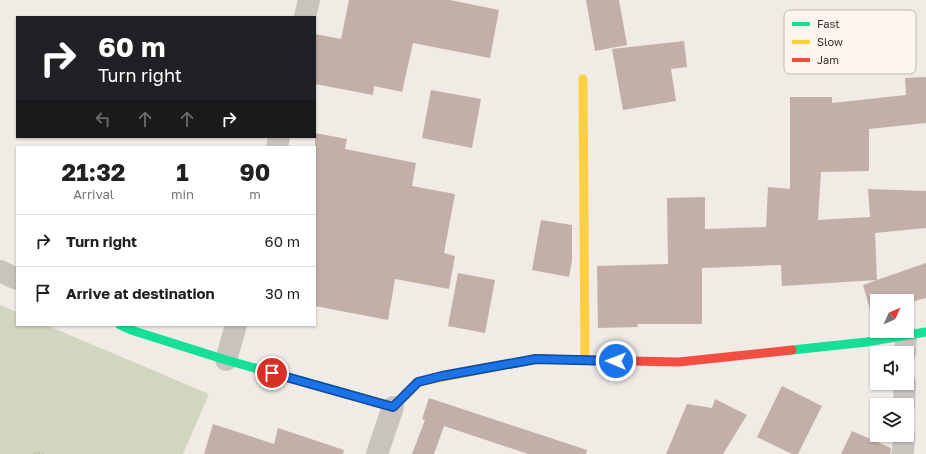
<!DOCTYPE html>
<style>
:root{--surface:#fff;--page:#f2f2f2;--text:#202124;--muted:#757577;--line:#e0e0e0}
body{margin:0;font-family:"Golos Text",sans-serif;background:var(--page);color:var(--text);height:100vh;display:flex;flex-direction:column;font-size:15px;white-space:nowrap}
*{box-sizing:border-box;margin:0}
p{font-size:13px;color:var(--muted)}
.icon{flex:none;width:22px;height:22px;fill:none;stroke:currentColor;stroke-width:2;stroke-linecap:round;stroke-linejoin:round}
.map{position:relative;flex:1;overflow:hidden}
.drawer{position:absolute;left:16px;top:146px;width:300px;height:180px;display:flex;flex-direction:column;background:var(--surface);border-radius:0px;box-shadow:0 1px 3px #0004}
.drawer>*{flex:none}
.banner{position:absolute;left:16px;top:16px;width:300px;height:122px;border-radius:0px;box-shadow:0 1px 3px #0004;background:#202124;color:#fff;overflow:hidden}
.needle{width:26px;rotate:45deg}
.fabs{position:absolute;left:870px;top:294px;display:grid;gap:8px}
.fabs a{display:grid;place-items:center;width:44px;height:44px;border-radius:0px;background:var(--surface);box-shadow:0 1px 3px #0004;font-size:20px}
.pin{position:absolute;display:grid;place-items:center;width:34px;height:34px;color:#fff;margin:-17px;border:2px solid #fff;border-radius:50%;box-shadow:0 1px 4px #0007}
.me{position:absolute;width:44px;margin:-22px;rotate:271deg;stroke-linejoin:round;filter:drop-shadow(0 0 3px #0008)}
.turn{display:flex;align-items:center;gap:14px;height:84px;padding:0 16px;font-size:18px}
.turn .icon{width:52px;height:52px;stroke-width:2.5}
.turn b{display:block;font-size:28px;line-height:34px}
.lanes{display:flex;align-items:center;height:38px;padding:0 16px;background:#0003;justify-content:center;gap:20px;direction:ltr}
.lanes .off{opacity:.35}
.eta{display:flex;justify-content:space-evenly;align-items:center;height:68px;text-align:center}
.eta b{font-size:24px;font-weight:700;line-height:28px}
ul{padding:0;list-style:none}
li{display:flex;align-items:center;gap:12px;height:52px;padding:0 16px;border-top:1px solid var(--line)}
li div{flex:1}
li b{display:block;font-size:15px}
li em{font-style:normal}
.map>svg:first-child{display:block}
.green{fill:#d1d6bf}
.building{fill:#c3afa7}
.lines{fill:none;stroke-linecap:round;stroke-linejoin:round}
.path{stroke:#c2bbb6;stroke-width:2.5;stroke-dasharray:2 2;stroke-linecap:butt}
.street{stroke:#c9c3be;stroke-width:22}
.fast{stroke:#16e098;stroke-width:9}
.slow{stroke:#ffcf43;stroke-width:9}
.jam{stroke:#f24e42;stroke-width:9}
.route-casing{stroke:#114b97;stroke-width:10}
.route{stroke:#1a73e8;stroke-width:7}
.key{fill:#fbf5ee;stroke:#c1bab4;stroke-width:1}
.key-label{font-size:11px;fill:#3b302b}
</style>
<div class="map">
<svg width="926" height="454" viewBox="0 0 926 454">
<rect width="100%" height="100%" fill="#f0ebe5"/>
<path class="green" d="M0 305 17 312V325H46L209 394 183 454H0Z"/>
<g class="building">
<path d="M349 0H450L499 10 490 58 413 43 402 92 374 86 373 95 315 84V34L341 39Z"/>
<path d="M586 0H619L627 45 595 51Z"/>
<path d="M684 41 687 67 671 69 676 101 623 110 612 49Z"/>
<path d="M926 77V123L869 129V171L821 172 818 220 870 217 868 189 926 191V228L875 233 877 280 926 263V298L907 303V301H877V312L871 313 863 285 877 280 782 286 781 265 702 268V324H637L638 327 598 328 597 266 668 264 667 198 705 197V229L766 227 768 187 790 189V97H832V103L906 95 905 78Z"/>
<path d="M431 90 481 99 472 148 422 138Z"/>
<path d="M315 133 347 139 345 149 416 163 412 186 455 194 444 253 455 256 449 289 395 279 388 320 315 306Z"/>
<path d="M541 220 572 225V261L569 277 532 270Z"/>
<path d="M458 273 495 280 485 333 448 326Z"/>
<path d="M782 386 822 406 798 454H792L757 437Z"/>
<path d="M429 398 587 450 586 454H528L444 426 434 454H412L425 420 422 419Z"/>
<path d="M715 399 747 415 723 454H666L687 404 712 408Z"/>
<path d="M213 424 274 444 278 428 344 450 343 454H204Z"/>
<path d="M852 431 891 448 890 454H841Z"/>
</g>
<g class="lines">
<path class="path" d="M34 454 40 453 44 454"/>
<g class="street">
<path d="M305 17 309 0"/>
<path d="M277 147 279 137"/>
<path d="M0 271 17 279"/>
<path d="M905 353 906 335"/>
<path d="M226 360 236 325"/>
<path d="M904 405 905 383"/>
<path d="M377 454 393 407"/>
<path d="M902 454 903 451 904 435"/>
</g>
<g class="fast">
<path d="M120 325 131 330 226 360 363 398"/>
<path d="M792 350 867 342 926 332"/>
</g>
<g class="slow">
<path d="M583 79 585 360"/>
<path d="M363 398 393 407 418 382 510 364"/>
</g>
<path class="jam" d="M510 364 536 359 679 362 792 350"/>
</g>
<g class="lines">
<g class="route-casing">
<path id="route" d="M272 373 393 407 418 382 442 376 536 359 616 361"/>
</g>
<use href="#route" class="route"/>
</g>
<rect x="784" y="10" width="132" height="64" rx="6" class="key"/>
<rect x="792" y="22" width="18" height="4" fill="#16e098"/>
<rect x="792" y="40" width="18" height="4" fill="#ffcf43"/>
<rect x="792" y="58" width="18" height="4" fill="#f24e42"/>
<g class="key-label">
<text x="817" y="28">Fast</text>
<text x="817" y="46">Slow</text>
<text x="817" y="64">Jam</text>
</g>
</svg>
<div class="fabs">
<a><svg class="needle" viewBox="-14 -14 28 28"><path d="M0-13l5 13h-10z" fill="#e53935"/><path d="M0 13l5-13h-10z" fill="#757577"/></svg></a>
<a><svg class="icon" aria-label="sound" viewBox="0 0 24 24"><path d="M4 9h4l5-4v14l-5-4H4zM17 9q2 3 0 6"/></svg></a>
<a><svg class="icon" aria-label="layers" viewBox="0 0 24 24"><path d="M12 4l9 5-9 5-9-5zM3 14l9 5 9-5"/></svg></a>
</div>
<div class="pin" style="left:272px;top:373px;background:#d93025"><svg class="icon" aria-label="arrive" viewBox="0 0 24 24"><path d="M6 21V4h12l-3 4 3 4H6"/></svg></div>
<svg class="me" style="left:616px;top:361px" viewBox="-20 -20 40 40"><circle r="17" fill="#1a73e8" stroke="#fff" stroke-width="3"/><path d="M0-11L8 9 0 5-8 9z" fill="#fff"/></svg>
<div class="banner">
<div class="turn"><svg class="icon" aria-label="right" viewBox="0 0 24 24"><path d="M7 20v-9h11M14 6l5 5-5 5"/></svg><div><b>60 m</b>Turn right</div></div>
<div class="lanes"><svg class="icon off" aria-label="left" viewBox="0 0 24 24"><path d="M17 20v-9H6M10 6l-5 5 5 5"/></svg><svg class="icon off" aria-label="ahead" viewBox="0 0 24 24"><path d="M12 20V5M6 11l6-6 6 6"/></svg><svg class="icon off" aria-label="ahead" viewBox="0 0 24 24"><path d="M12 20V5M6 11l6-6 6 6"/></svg><svg class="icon" aria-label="right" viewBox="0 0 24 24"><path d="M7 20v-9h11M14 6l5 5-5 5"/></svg></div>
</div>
<section class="drawer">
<div class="eta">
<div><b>21:32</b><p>Arrival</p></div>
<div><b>1</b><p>min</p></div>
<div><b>90</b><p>m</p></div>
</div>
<ul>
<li><svg class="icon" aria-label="right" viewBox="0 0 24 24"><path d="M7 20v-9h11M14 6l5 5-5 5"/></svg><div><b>Turn right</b></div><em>60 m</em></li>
<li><svg class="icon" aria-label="arrive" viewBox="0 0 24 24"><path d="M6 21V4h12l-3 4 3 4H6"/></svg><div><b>Arrive at destination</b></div><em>30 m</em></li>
</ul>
</section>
</div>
